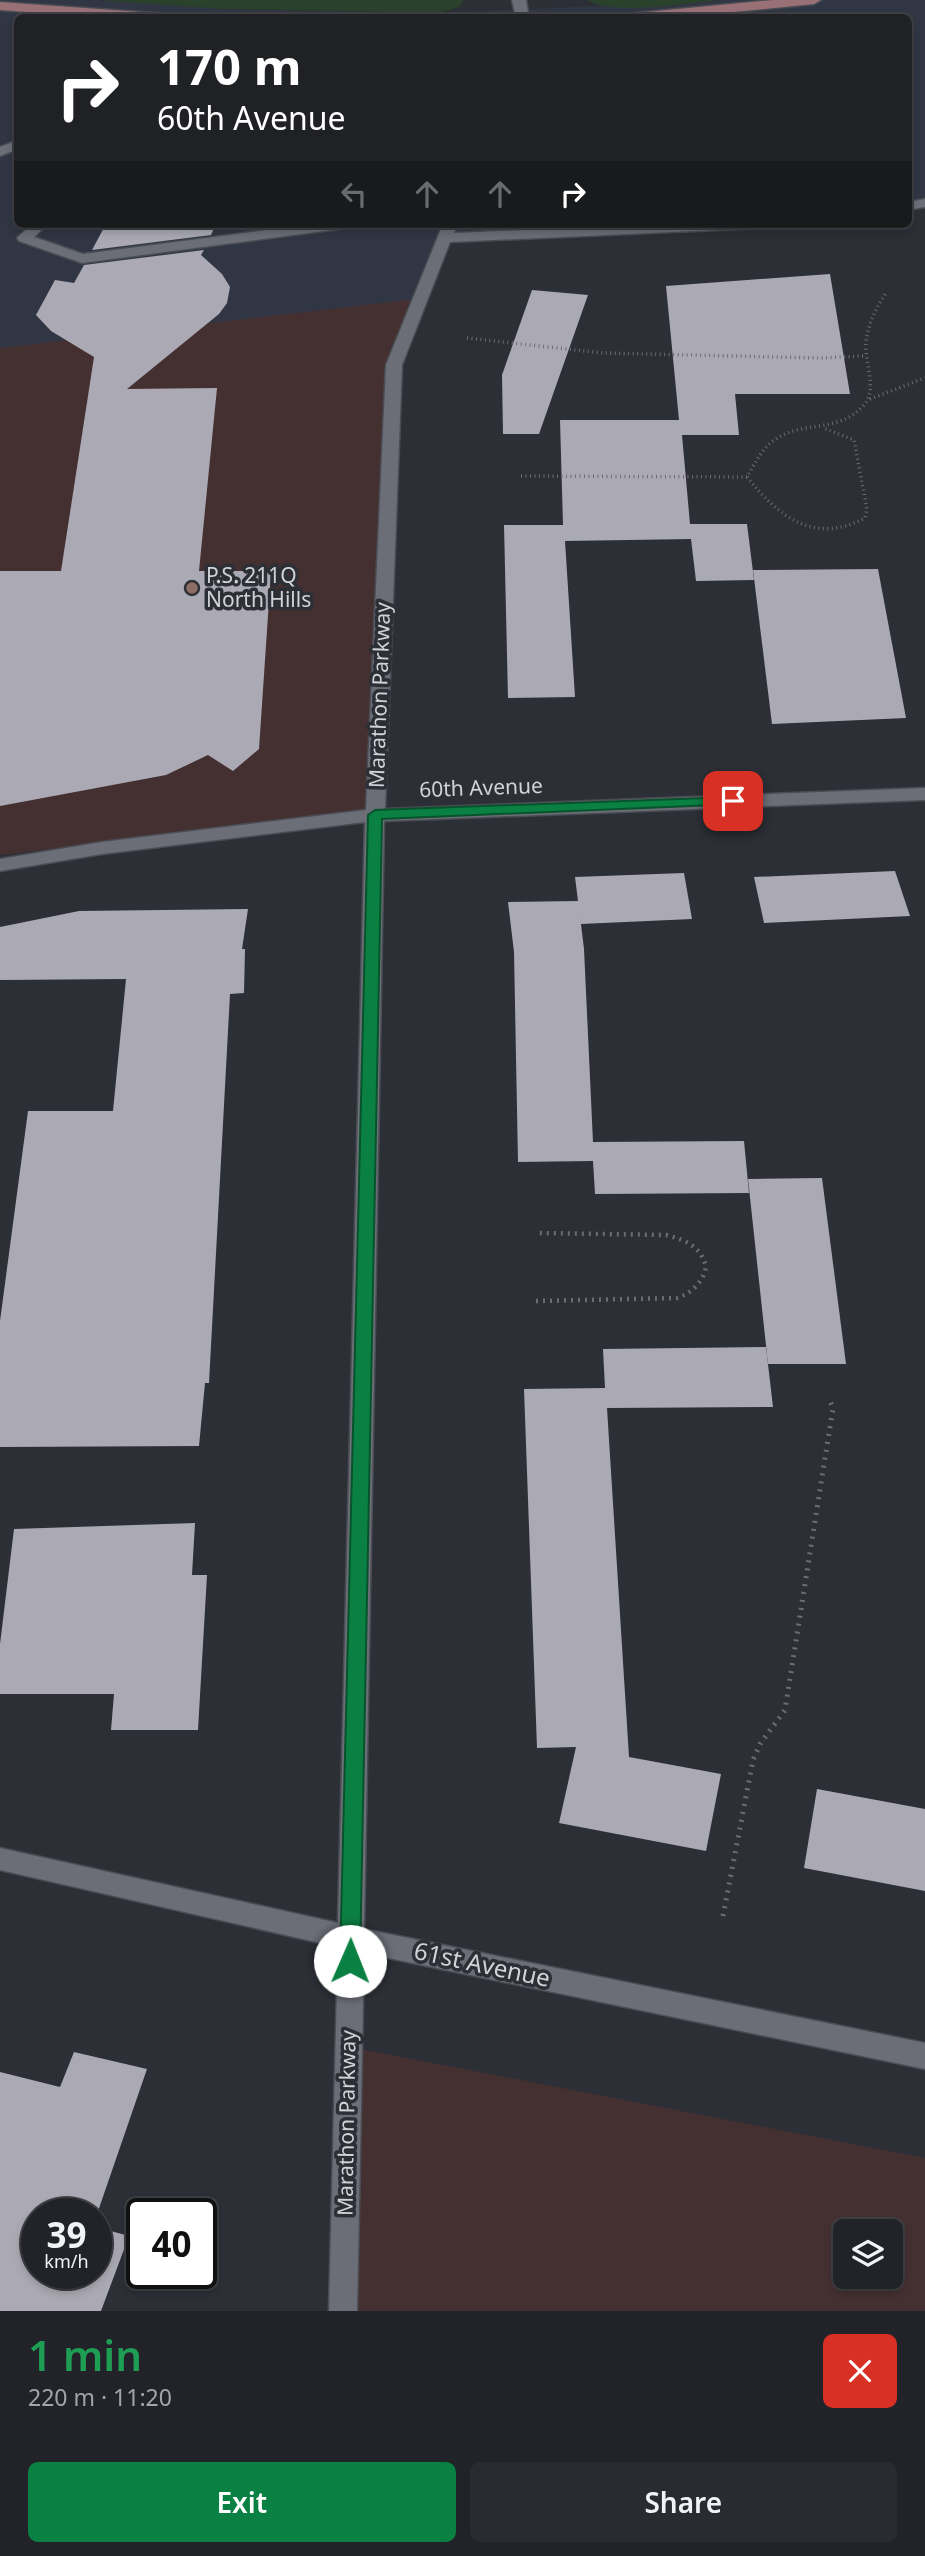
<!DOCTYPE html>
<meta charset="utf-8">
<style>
:root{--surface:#212328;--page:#292b30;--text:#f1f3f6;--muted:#a2a4a8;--line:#3e4045;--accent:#0b8043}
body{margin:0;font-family:"Noto Sans",sans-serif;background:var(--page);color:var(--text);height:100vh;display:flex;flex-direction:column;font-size:26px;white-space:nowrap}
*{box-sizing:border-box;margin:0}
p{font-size:23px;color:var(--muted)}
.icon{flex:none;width:38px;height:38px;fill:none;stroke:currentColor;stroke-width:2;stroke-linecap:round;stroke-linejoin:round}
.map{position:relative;height:2311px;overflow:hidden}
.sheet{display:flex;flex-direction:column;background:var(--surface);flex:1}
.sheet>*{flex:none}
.top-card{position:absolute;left:14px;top:14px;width:898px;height:214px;border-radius:10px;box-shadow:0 4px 10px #0003,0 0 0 2px var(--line);background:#202124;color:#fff;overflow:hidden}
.controls{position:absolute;left:833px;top:2219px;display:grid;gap:14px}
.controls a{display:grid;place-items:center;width:70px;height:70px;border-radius:10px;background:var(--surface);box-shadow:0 4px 10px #0003,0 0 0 2px var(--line);font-size:35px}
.speed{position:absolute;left:21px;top:2198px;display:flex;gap:14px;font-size:35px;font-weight:700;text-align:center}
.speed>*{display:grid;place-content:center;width:91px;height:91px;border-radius:50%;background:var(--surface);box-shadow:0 4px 10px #0003,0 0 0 2px var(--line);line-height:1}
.speed small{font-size:18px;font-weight:400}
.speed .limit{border:4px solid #111;border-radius:10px;background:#fff;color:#111}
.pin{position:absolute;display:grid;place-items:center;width:60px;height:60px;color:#fff;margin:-30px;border-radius:14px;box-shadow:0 4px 10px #0006}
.me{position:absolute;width:77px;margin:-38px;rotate:1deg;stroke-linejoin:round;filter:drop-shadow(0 0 5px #0008)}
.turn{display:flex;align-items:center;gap:24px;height:147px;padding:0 28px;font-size:32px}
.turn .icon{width:91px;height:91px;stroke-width:2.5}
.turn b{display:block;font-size:49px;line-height:60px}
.lanes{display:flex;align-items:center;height:66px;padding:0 28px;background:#0003;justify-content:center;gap:35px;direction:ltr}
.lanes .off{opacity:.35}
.round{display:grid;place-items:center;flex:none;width:74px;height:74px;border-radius:10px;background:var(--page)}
.headline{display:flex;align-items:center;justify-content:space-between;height:119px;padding:0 28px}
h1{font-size:42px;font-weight:600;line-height:52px;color:#1e9e55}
.cta{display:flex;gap:14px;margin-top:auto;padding:14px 28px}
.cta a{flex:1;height:80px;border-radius:10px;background:var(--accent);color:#fff;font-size:28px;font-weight:600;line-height:80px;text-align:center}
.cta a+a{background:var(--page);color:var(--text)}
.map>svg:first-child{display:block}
.built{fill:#313644}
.education{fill:#453031;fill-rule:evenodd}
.green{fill:#2a412b}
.building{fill:#abaab4}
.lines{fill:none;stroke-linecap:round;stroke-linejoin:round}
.minor-casing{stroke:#494c52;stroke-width:3}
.major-casing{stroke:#494c52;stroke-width:3}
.path-far2{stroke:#6a6d73;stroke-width:3.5;stroke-dasharray:1 3.5;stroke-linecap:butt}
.path-far1{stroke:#6a6d73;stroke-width:4.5;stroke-dasharray:2 5;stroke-linecap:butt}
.path{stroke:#6a6d73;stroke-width:5;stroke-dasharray:2 6;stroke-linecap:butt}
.minor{fill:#6b6e77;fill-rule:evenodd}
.major{fill:#9a7077;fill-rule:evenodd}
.route{fill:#0b8043;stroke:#07532c;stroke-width:2}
.education-dot{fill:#8d6e63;stroke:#2c2f36;stroke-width:2.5}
.labels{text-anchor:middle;stroke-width:7;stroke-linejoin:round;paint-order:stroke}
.poi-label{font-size:21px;fill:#d1d3d8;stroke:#2c2f36;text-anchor:start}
.street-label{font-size:21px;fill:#d1d3d8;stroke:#2c2f36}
.near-street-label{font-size:24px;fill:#d1d3d8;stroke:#2c2f36}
</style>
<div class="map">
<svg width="925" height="2311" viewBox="0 0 925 2311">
<rect width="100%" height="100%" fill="#2c2f36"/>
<path class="built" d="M0 0H97L224 9 440 13 598 6 648 7 720 0H925V205L908 208V18H18V224H770L448 237 424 298 0 348Z"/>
<g class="education">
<path d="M424 298 398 365 369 811 0 855V348Z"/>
<path d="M360 2049 925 2158V2311H357ZM845 2231H891V2277H845Z"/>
</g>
<g class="green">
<path d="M97 0H464L459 7 440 13 224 9Z"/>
<path d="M587 0H720C687 3 615 16 587 0Z"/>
</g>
<g class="building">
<path d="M106 224H216L211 235 92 250Z"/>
<path d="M204 250 201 255 222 274 230 287 227 303 219 314 127 389 217 388 199 571H271L259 749 233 771 208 755 166 775 0 806V571H61L94 357 51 331 36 315 55 280 74 283 84 265Z"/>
<path d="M830 274 850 394H735L739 435H682L690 524H747L754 580 696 581 691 539 565 541 575 697 508 698 504 525H563L560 420H679L666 286Z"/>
<path d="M532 290 588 295 539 434H503L502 375Z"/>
<path d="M878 569 906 718 772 724 753 570Z"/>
<path d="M895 871 910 916 764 923 754 877Z"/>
<path d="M684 873 692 919 581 924 579 908 584 949 593 1142 744 1141 749 1193 595 1194 593 1161 518 1162 514 952 508 902 578 901 575 877Z"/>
<path d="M248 909 242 949H245L244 993 230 994 209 1383H205L199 1446 0 1447V1321L28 1111H113L126 979 0 980V927L79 911Z"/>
<path d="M822 1178 846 1364H768L748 1179Z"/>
<path d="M766 1347 773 1407 607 1408 629 1757 721 1774 706 1851 559 1823 576 1747 537 1748 524 1389 605 1388 603 1349Z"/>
<path d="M195 1523 192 1575H207L198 1730H111L114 1694H0V1644L14 1529Z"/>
<path d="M817 1789 925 1809V1891L804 1868Z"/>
<path d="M74 2052 147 2069 96 2217V2214H37V2273H96V2227L129 2236 101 2311H0V2072L60 2087Z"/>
</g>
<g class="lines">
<g class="minor-casing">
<g id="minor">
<path d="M512 0H526L529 18H516Z"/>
<path d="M18 140V149L0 156V147Z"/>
<path d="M925 199V207L908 210V202Z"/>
<path d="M32 224H48L34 237 83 254 314 224H354L347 228 82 263 19 241 17 238Z"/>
<path d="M443 224H457L454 233 661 224H767L760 228 450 242 402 365 385 809 925 788V800L384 821 364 1929 925 2043V2069L364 1953 357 2311H329L338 1947 0 1870V1848L338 1923 365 822 102 854 0 871V859L102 842 366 810 386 365Z"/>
</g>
</g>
<g class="major-casing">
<g id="major">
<path d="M773 0H821L814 4 672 18H619L625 14Z"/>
<path d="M0 2 169 14 175 18H106L0 10Z"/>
</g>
</g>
<g class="path-far2">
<path d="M467 338 603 353 819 358 864 356"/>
<path d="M870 399 925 378"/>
<path d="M521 476 747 477C755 463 762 448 776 439 804 420 838 434 864 405 878 390 864 361 866 342 868 324 876 308 886 293"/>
<path d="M747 477C779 517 814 545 865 518L867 509 854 440 823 428"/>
</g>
<path class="path-far1" d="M536 1301 677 1298C692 1293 703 1282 706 1267 701 1246 685 1240 666 1235L537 1233"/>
<path class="path" d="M723 1916 753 1760 760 1744 785 1710 833 1408 830 1401"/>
<use href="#minor" class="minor"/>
<use href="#major" class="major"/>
</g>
<path class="route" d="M733 797 740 801 738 804 382 819 360 1961 357 1967 350 1970 343 1967 340 1961 368 815 375 810Z"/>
<circle class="education-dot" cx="192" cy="588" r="7"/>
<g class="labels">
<g class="poi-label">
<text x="206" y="583">P.S. 211Q<tspan x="206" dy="24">North Hills</tspan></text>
</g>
<g class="street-label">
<text transform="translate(380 695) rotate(-88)" y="7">Marathon Parkway</text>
<text transform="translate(481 788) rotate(-2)" y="7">60th Avenue</text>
<text transform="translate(347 2123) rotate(-89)" y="7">Marathon Parkway</text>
</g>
<g class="near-street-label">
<text transform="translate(482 1965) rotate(12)" y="8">61st Avenue</text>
</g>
</g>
</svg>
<div class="controls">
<a><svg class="icon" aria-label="layers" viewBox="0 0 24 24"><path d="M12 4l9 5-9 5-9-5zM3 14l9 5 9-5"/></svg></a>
</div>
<div class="speed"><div>39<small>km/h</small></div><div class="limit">40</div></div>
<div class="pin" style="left:733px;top:801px;background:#d93025"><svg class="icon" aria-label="arrive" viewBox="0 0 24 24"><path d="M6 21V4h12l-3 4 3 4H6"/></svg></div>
<svg class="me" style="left:350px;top:1961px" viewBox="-20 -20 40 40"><circle r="19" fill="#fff"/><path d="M0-13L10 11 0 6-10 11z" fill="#0b8043"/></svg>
<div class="top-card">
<div class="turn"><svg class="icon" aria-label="right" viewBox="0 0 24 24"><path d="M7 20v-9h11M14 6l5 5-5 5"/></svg><div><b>170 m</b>60th Avenue</div></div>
<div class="lanes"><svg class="icon off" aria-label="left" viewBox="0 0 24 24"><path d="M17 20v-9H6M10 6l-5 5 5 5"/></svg><svg class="icon off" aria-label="ahead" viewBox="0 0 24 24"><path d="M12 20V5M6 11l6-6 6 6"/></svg><svg class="icon off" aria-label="ahead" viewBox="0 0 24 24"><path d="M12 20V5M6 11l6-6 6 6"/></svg><svg class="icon" aria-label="right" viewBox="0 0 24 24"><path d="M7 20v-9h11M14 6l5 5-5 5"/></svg></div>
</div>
</div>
<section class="sheet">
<div class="headline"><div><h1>1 min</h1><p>220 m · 11:20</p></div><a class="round" style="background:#d93025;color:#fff"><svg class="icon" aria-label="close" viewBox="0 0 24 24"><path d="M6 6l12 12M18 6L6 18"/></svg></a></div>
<div class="cta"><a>Exit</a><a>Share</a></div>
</section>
